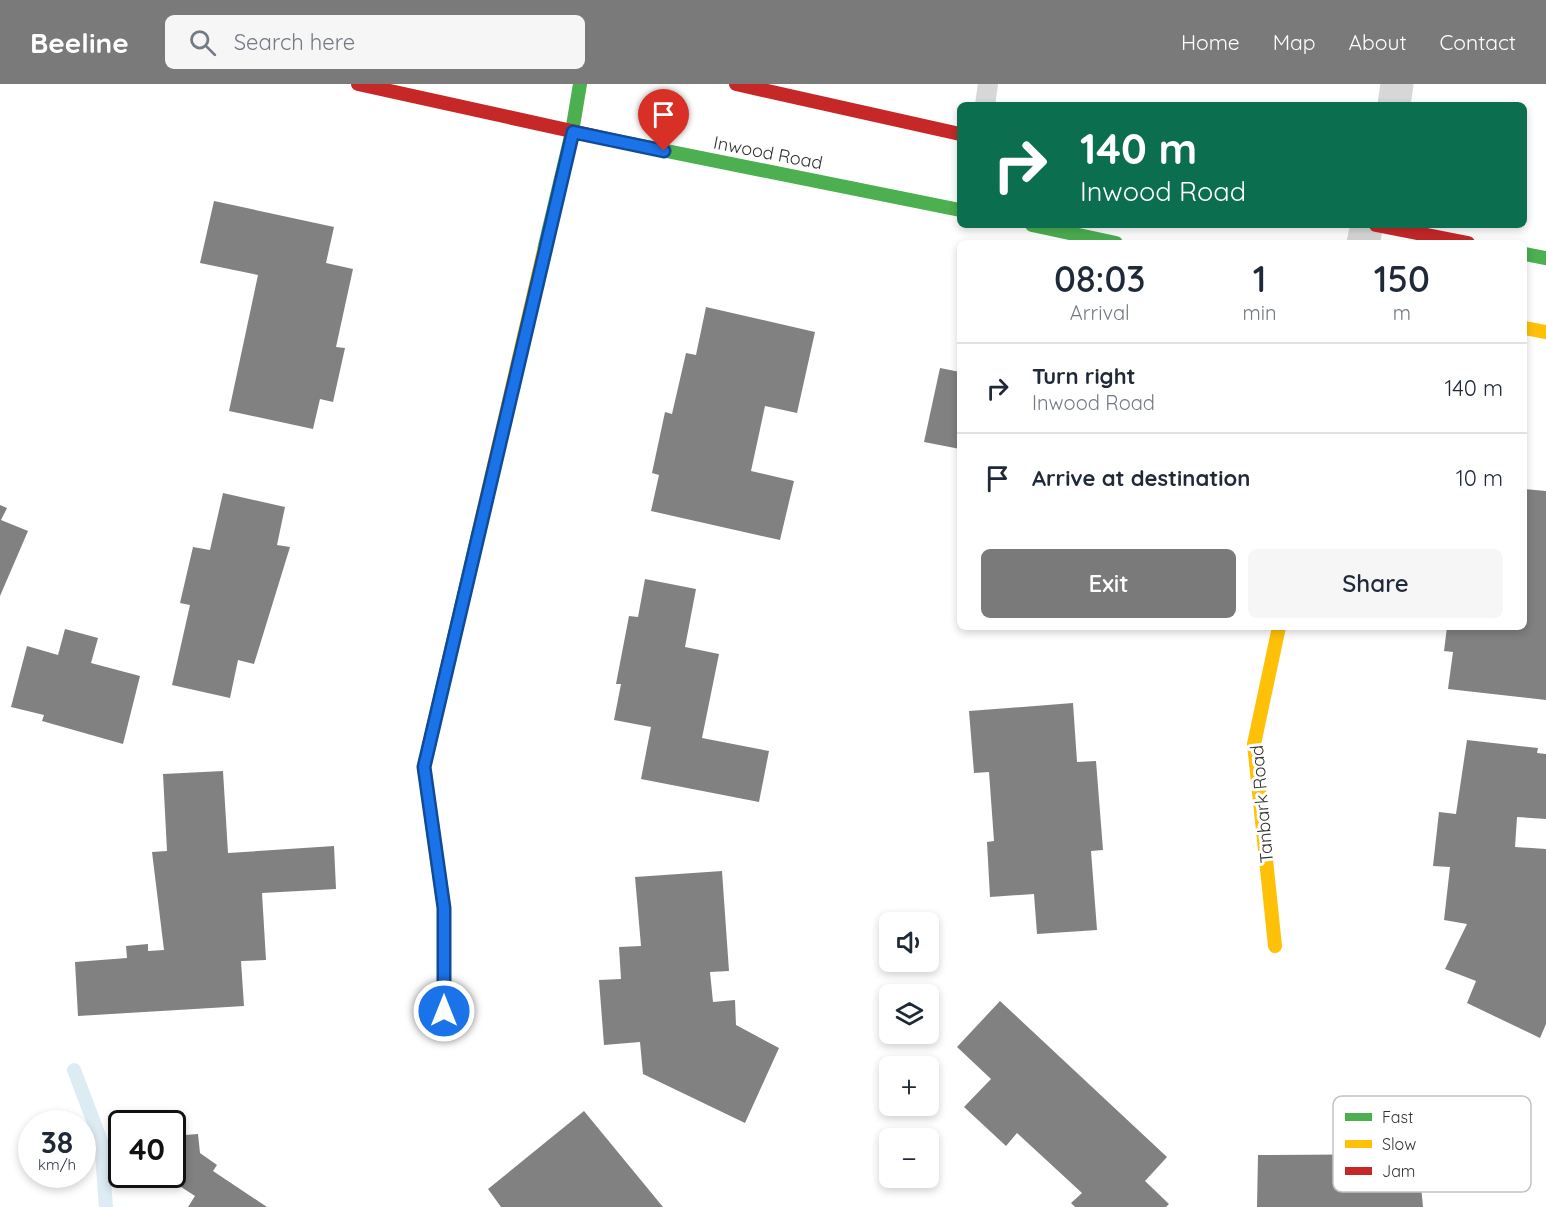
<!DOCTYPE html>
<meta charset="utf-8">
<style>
:root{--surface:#fff;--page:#f6f6f7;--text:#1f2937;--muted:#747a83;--line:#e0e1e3;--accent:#7a7a7a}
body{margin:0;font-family:Quicksand,sans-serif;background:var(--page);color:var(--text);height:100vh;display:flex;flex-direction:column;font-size:22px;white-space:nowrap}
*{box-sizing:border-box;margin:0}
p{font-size:20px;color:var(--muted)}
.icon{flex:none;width:33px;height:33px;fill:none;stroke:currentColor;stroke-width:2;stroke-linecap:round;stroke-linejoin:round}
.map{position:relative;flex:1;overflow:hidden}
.side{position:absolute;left:957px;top:156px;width:570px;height:390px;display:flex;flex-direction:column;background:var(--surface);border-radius:9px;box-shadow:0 3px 9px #0003}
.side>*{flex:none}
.guide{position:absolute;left:957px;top:18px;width:570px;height:126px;border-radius:9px;box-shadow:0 3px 9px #0003;background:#0b6e4f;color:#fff;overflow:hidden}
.buttons{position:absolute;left:879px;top:828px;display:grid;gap:12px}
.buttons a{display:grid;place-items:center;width:60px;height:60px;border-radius:9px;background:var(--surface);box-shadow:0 3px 9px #0003;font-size:30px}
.speed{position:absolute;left:18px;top:1026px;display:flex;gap:12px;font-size:30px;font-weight:700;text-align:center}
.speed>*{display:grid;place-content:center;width:78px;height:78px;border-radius:50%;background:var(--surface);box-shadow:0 3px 9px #0003;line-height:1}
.speed small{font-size:15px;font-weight:400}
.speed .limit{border:3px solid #111;border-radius:9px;background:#fff;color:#111}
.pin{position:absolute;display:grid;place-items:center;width:51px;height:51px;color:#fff;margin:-62px -26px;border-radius:50% 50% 50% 0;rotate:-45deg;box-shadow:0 0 6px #0007}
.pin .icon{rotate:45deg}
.me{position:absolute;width:66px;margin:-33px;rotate:0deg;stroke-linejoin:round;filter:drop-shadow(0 0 4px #0008)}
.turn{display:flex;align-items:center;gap:21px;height:126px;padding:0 24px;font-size:27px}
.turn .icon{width:78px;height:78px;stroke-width:2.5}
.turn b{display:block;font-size:42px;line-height:51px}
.eta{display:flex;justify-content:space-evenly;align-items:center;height:102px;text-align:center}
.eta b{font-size:36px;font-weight:600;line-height:42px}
.primary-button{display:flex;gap:12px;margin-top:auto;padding:12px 24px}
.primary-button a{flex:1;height:69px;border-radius:9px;background:var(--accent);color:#fff;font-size:24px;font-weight:600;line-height:69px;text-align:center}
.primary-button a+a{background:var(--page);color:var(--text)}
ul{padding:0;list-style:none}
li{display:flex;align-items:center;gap:18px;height:90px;padding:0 24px;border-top:2px solid var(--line)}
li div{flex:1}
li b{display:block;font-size:22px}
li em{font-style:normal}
header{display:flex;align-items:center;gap:36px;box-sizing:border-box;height:84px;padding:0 30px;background:var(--accent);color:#fff}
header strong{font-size:28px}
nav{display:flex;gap:33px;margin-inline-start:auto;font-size:21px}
.search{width:420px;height:54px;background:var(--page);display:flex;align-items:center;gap:15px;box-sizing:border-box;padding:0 21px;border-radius:9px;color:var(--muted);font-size:22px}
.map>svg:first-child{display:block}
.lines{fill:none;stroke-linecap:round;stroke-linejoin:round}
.stream{stroke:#ddebf3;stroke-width:14}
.building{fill:#818181}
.lane{stroke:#d7d7d7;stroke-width:20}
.street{stroke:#d7d7d7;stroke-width:33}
.fast{stroke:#4caf50;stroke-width:14}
.slow{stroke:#ffc107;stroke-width:14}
.jam{stroke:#c62828;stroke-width:14}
.route-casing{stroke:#114b97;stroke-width:15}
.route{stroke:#1a73e8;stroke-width:10}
.labels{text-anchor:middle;stroke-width:6;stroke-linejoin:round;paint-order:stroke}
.street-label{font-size:18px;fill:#333;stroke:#fff}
.key{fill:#fff;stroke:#c2c2c2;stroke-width:1.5}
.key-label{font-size:16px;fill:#333}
</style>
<header>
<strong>Beeline</strong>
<div class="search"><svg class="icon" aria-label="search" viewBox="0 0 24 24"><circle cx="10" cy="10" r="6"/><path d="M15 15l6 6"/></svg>Search here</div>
<nav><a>Home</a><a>Map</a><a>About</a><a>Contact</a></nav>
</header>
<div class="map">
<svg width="1546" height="1123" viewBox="0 0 1546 1123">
<rect width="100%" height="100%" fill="#fff"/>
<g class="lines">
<path class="stream" d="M74 986 101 1057 106 1123"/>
</g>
<g class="building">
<path d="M214 117 334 143 326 179 353 185 336 263 345 264 333 318 320 315 313 345 229 327 258 191 200 179Z"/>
<path d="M706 223 815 248 797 329 765 322 751 387 794 397 780 456 651 427 659 391 652 389 665 328 672 330 686 269 696 271Z"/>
<path d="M940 284 960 288V365L924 358Z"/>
<path d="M1524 405 1546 407V616L1448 605 1453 568 1444 567 1447 543H1524Z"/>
<path d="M223 409 285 423 277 461 290 463 254 580 238 576 230 614 172 601 190 521 180 519 193 463 210 466Z"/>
<path d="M0 421 7 424 1 436 28 447 0 512Z"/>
<path d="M645 495 696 505 685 563 719 570 702 654 769 667 759 718 641 695 651 643 614 636 621 600H616L629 532 638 533Z"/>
<path d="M65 545 98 554 91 579 140 592 123 660 42 637 44 631 11 623 27 562 58 571Z"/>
<path d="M1073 619 1077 678 1096 677 1103 766 1091 767 1097 846 1037 850 1034 810 990 813 987 758 994 757 989 688 974 689 969 627Z"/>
<path d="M1467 656 1538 664 1537 669 1546 670V735L1517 733 1515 763 1546 765V940L1540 954 1467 919 1476 897 1445 885 1467 840 1444 836 1450 783 1433 782 1439 728 1456 730Z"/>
<path d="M223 687 228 769 334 762 336 805 262 809 266 876 241 877 244 922 78 932 75 878 127 874 126 862 148 860V867L164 866 152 768 167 767 163 690Z"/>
<path d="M722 787 729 887 710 888 713 918 735 916 736 941 779 964 745 1039 643 990 640 958 604 961 599 896 621 895 619 863 641 862 635 793Z"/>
<path d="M1000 917 1167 1073 1145 1097 1169 1120 1166 1123H1075L1071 1119 1082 1109 1017 1049 1006 1062 964 1023 991 995 957 963Z"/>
<path d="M584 1027 663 1123H501L488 1105Z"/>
<path d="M198 1050 200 1069 217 1081 213 1087 267 1123H188L195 1112 178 1101 183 1093 166 1095 165 1090H172V1052Z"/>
<path d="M1418 1070 1423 1123H1257L1258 1071Z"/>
</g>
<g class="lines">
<path class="lane" d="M985 21 988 0"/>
<g class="street">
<path d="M1394 21 1397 0"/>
<path d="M1363 159 1367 141"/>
</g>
<g class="fast">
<path d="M617 57 960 126"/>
<path d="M1032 141 1116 159"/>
<path d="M544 166 572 48 580 0"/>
<path d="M1524 170 1546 174"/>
<path d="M444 927V824L424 683 479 446"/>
</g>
<g class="slow">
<path d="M1524 244 1546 248"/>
<path d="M479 446 544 166"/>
<path d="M1275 862 1254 660 1279 543"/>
</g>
<g class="jam">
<path d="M358 0 617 57"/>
<path d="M736 0 960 50"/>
<path d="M1376 141 1468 159"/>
</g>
</g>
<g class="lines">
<g class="route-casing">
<path id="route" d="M444 927V824L424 683 573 48 664 67"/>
</g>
<use href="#route" class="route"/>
</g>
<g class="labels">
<g class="street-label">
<text transform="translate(768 69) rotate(11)" y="6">Inwood Road</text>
<text transform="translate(1262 720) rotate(-95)" y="6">Tanbark Road</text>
</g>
</g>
<rect x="1333" y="1012" width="198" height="96" rx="9" class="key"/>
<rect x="1345" y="1029" width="27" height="8" fill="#4caf50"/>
<rect x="1345" y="1056" width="27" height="8" fill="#ffc107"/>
<rect x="1345" y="1083" width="27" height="8" fill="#c62828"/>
<g class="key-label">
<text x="1382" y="1039">Fast</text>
<text x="1382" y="1066">Slow</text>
<text x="1382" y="1093">Jam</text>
</g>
</svg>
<div class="buttons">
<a><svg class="icon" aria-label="sound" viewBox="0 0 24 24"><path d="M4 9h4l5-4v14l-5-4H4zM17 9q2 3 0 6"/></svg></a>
<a><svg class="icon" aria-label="layers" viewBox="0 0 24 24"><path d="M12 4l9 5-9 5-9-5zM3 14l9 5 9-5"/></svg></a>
<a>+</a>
<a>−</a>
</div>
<div class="speed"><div>38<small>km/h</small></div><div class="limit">40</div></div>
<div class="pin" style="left:664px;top:67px;background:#d93025"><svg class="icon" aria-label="arrive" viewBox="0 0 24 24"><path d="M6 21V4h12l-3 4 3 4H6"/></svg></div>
<svg class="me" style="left:444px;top:927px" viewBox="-20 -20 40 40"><circle r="17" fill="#1a73e8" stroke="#fff" stroke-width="3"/><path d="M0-11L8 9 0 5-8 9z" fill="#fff"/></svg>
<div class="guide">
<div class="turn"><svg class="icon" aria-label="right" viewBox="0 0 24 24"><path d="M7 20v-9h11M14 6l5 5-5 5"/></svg><div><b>140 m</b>Inwood Road</div></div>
</div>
<section class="side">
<div class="eta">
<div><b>08:03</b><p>Arrival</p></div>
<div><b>1</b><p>min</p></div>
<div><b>150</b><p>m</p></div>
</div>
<ul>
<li><svg class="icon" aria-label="right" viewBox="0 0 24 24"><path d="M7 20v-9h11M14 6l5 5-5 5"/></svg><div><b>Turn right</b><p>Inwood Road</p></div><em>140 m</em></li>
<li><svg class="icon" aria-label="arrive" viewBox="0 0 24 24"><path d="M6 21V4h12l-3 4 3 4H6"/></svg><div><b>Arrive at destination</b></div><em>10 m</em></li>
</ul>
<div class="primary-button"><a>Exit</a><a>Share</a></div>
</section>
</div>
